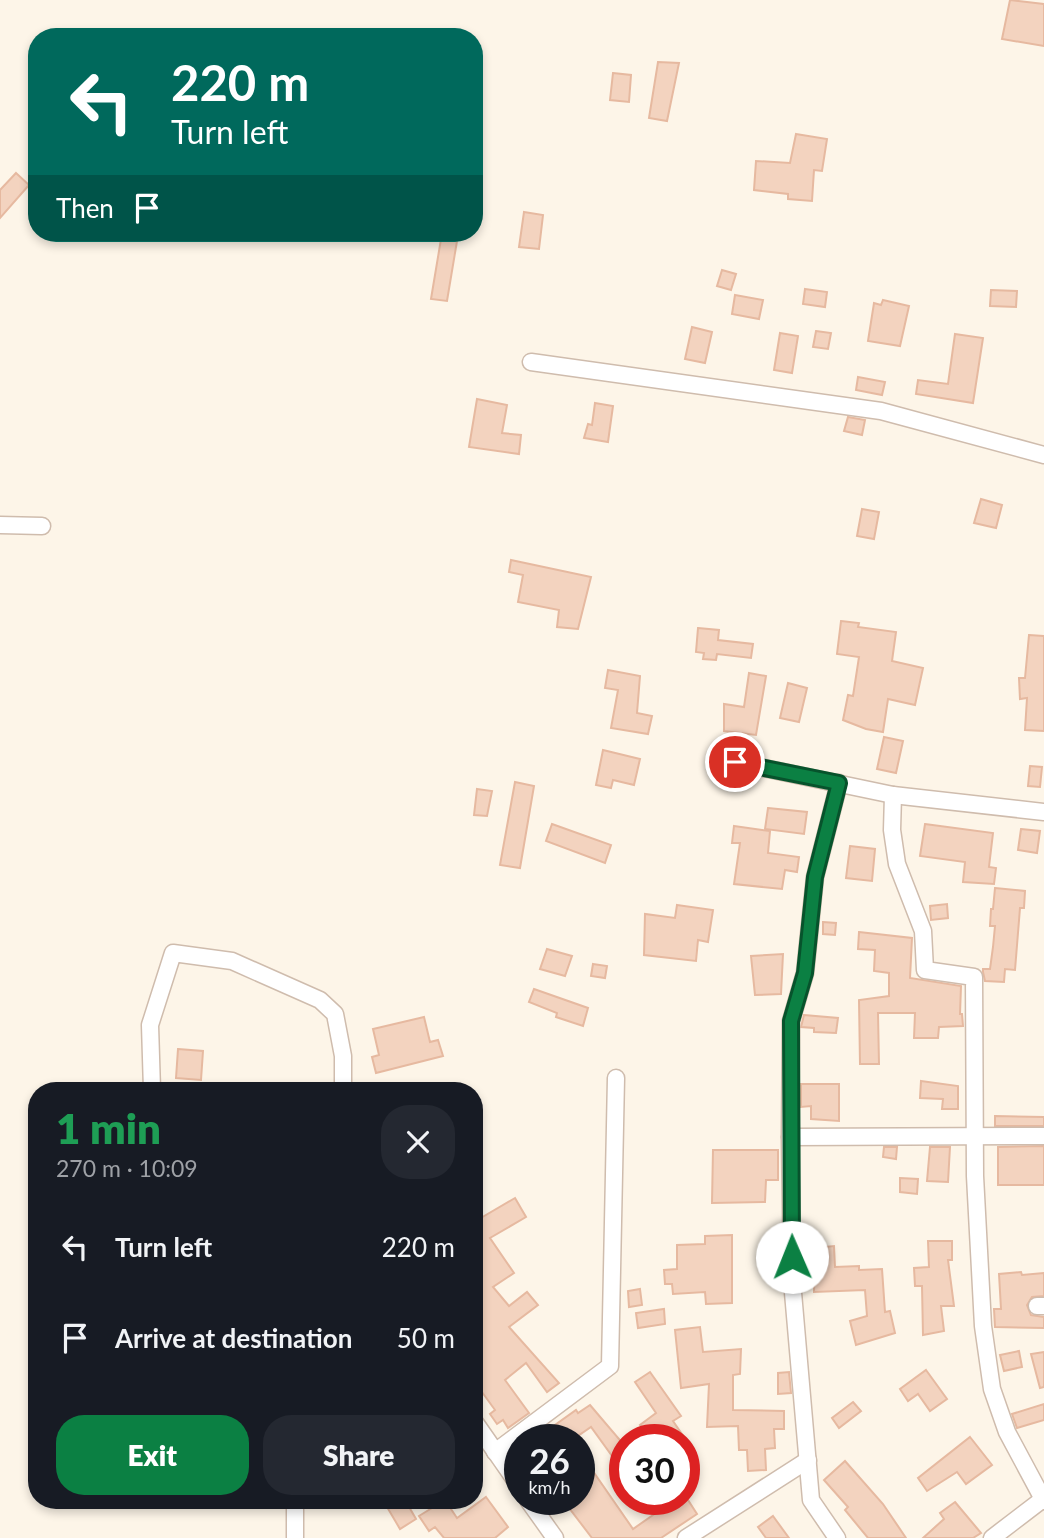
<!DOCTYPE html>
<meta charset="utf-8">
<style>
:root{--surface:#171b24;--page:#242831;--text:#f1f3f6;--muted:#9ea1a6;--accent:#0b8043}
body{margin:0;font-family:Lato,sans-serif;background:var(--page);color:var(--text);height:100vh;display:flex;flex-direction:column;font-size:26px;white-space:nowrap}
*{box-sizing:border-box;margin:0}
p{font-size:23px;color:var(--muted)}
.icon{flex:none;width:38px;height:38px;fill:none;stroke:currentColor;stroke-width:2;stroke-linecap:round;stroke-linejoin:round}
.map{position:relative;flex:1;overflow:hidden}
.side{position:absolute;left:28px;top:1082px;width:455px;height:427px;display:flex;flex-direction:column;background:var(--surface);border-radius:28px;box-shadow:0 4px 10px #0003}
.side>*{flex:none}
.banner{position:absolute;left:28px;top:28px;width:455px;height:214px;border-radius:28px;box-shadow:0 4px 10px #0003;background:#00695c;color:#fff;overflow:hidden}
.speed{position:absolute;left:504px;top:1424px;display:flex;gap:14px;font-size:35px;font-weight:700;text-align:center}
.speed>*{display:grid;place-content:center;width:91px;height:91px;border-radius:50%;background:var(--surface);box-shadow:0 4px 10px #0003;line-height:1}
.speed small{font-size:18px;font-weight:400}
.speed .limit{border:10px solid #d22;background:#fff;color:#111}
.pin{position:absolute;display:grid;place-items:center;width:60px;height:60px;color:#fff;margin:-30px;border:4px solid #fff;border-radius:50%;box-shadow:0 2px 7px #0007}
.me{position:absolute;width:77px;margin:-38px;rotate:359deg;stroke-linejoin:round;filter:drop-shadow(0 0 5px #0008)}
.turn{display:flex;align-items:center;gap:24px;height:147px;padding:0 28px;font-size:32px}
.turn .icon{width:91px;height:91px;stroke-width:2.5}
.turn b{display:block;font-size:49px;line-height:60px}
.then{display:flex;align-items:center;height:66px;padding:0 28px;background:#0003;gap:14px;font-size:26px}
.round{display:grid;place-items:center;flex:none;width:74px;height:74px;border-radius:28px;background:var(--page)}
.head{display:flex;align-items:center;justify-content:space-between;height:119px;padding:0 28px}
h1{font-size:42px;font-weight:800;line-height:52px;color:#1e9e55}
.action{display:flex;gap:14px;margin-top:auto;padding:14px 28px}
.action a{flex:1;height:80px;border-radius:28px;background:var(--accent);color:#fff;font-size:28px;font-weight:800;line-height:80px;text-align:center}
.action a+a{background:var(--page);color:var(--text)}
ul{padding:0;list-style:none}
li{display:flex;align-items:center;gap:21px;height:91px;padding:0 28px}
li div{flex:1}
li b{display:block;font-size:26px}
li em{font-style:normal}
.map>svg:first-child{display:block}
.building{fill:#f3d3bf;stroke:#e6b9a0;stroke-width:2}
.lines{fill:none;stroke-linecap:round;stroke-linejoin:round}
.minor-casing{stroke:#cfbcad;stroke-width:19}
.minor{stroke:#fff;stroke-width:16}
.route-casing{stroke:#07532c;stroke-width:18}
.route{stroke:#0b8043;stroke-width:12}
</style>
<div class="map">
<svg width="1044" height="1538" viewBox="0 0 1044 1538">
<rect width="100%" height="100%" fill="#fdf5e8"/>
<g class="building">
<path d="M1010 0 1044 4V46L1002 39Z"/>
<path d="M658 62 679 63 667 121 649 118Z"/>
<path d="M613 73 631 75 629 102 610 100Z"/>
<path d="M796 134 827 139 822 171 814 170 812 201 788 199V194L754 190 756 161 790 163Z"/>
<path d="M16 173 29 185 0 218V190Z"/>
<path d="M524 212 543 215 539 249 519 247Z"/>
<path d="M441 239 457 241 447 301 431 299Z"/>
<path d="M722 270 736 274 731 290 717 286Z"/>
<path d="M805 289 827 292 825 307 803 304Z"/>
<path d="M991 290 1017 291 1016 307 990 306Z"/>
<path d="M735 295 763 300 759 319 732 314Z"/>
<path d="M883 300 909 306 900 346 868 341 874 303 881 305Z"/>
<path d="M692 327 712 332 705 363 685 359Z"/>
<path d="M816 331 831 333 828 349 813 347Z"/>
<path d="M780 333 798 336 792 373 774 370Z"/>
<path d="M955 334 983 338 973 403 916 394 918 380 948 384Z"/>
<path d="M858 377 885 382 882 395 856 390Z"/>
<path d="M477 399 507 405 502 433 521 435 519 454 469 447Z"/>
<path d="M595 403 613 406 608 442 584 438 588 424 592 425Z"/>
<path d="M848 417 865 420 862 435 844 431Z"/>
<path d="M981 499 1002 505 996 528 974 523Z"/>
<path d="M862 509 879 512 874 539 857 536Z"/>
<path d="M511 560 591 577 578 629 557 627 559 610 518 602 523 575 509 572Z"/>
<path d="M841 621 859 623 858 627 896 632 892 661 923 668 915 705 888 699 883 732 866 729 843 720 848 695 853 696 859 657 837 654Z"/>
<path d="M698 628 719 630 718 640 753 644 751 658 717 654 716 660 703 659 704 653 696 652Z"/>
<path d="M1029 635 1044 636V731L1025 730 1027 698 1020 699 1019 678H1025Z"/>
<path d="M608 670 640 676 637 713 652 716 648 734 611 728 618 690 605 688Z"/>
<path d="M749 673 766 676 756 735 724 731V704L744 707Z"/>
<path d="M788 683 807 688 799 722 780 718Z"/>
<path d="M884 737 903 741 896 773 877 769Z"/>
<path d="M603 750 640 759 634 785 613 780 611 788 596 785Z"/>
<path d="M1030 766 1042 767 1040 787 1028 786Z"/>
<path d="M515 782 534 786 520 868 500 865Z"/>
<path d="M477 789 492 791 487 816 474 815Z"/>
<path d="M768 808 807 812 804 834 765 829Z"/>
<path d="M552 824 611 845 605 863 546 841Z"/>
<path d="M925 824 993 833 989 867 996 868 994 884 963 882 965 862 920 856Z"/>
<path d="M734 826 770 831 768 853 799 857 797 872 785 870 782 889 734 884 740 843H732Z"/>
<path d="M1021 829 1040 831 1037 853 1018 850Z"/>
<path d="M850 846 875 849 872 881 846 878Z"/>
<path d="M995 888 1025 891 1024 908H1020L1015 970 1005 969 1004 982 985 981 983 972V969H990L993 947 995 926H990L991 909H993Z"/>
<path d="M947 904 948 918 931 920 930 906Z"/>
<path d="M677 905 713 910 708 942 698 940 696 961 644 955 645 914 675 918Z"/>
<path d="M823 922 836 923 835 935 823 934Z"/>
<path d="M859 932 912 938 910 978 961 986 960 1014H962L963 1026 939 1027 938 1038H914L915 1013H878L879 1064H860L859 1000 889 996V973L874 971 875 950 858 949Z"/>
<path d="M547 949 572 956 565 976 540 969Z"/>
<path d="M783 954 781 994 755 995 751 956Z"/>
<path d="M593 964 607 966 605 978 591 976Z"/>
<path d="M534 989 588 1008 583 1026 556 1017 557 1013 529 1002Z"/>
<path d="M804 1015 838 1018 836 1033 814 1032V1028L801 1027Z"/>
<path d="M424 1017 430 1042 438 1040 443 1056 376 1073 372 1057 379 1055 373 1029Z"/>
<path d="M178 1049 203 1051 201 1080 176 1078Z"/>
<path d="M921 1081 958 1086V1109H942L943 1099 920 1098Z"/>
<path d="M801 1084H839V1121L811 1119V1106L801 1107Z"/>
<path d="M995 1116 1044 1117V1126H995Z"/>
<path d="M1044 1146V1185H998V1147Z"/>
<path d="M884 1147H897L896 1159 883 1157Z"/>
<path d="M930 1147H950L948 1182 927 1181Z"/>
<path d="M713 1150H778V1180H766L765 1202 712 1203Z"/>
<path d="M900 1178 918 1179 917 1194 900 1192Z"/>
<path d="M515 1198 526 1217 490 1238 514 1273 493 1287 509 1306 527 1292 538 1305 509 1327 559 1383 547 1392 526 1363 505 1380 529 1413 508 1428 503 1420 497 1424 490 1414 495 1410 474 1381V1222Z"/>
<path d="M732 1235V1303L706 1304 705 1292 673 1294 672 1284H665L664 1270 677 1269V1245L705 1244V1236Z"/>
<path d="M928 1241H952V1260H948L954 1306H941L944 1331 923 1335 922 1286H915L914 1268 929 1267Z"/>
<path d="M834 1246 835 1267 859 1266V1270L882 1269 885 1312 890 1311 895 1333 856 1345 850 1321 867 1316 865 1290 814 1292 815 1248Z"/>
<path d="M1021 1272 1022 1275 1044 1273V1296L1032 1297 1027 1305 1031 1315 1044 1317V1328L995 1327 994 1309H1001L999 1274Z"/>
<path d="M640 1289 642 1305 629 1307 628 1291Z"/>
<path d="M664 1309 665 1324 638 1328 636 1313Z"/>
<path d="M700 1327 703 1352 741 1349 740 1374 733 1375V1410L784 1411V1429H774L775 1448 765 1449 766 1470 748 1471 747 1450H739L738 1426 707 1427 709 1384 681 1388 675 1330Z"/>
<path d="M1019 1351 1022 1367 1004 1371 1000 1355Z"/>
<path d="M1044 1352V1387L1040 1388 1031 1354Z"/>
<path d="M926 1370 947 1399 930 1411 918 1394 908 1401 900 1389Z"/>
<path d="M650 1372 681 1416 673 1421 686 1440H651L640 1425 656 1413 635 1382Z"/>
<path d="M789 1372 791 1393 778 1394V1373Z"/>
<path d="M853 1402 861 1411 839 1428 832 1418Z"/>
<path d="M1044 1404V1420L1017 1428 1012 1414Z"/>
<path d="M590 1405 625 1446V1474L591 1427 572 1440H534L576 1410 578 1413Z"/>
<path d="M970 1437 992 1465 966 1484 957 1472 927 1491 918 1478Z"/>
<path d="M579 1451 633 1529 653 1515 642 1500H688L697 1514 661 1538H592L563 1500H579Z"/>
<path d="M845 1461 883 1504 906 1538H868L845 1510 848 1507 824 1480Z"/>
<path d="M486 1497 508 1527 495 1538H444L435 1527 429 1531 419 1516 445 1500 457 1518Z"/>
<path d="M387 1500H405L416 1519 400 1529 387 1507 391 1505Z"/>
<path d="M955 1502 981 1533 973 1538H923L944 1519 940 1513Z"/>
<path d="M773 1516 789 1538H766L758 1527Z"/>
</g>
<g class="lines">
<g class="minor-casing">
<g id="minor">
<path d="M531 362 881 411 1044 455"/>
<path d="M0 525 42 526"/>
<path d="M735 762 893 795 1044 812"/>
<path d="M893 795 892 830 897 864 923 931 925 970 974 977 975 1176 983 1326 992 1389 1007 1432 1044 1501"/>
<path d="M152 1090 150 1025 173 953 232 961 320 1000 335 1014 343 1056V1090"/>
<path d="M790 1137 1044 1136"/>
<path d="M1037 1306H1044"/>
<path d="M474 1421 520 1487"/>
<path d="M495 1452 610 1366 616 1078"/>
<path d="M295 1500V1538"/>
<path d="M528 1500 555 1538"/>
<path d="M686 1538 808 1460"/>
<path d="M837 1538 811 1500 792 1281 790 1137 791 1021 805 973 815 877 839 783"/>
<path d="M992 1538 1043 1499"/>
</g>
</g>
<use href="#minor" class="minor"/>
</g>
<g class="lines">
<g class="route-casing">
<path id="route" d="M735 762 839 783 815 877 805 973 791 1021 792 1257"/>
</g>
<use href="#route" class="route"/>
</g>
</svg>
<div class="speed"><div>26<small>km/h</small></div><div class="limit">30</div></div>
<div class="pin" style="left:735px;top:762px;background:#d93025"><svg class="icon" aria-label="arrive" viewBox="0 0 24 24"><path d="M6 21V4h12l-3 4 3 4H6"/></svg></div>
<svg class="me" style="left:792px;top:1257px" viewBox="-20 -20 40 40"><circle r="19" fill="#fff"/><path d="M0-13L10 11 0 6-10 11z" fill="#0b8043"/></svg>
<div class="banner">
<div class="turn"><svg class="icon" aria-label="left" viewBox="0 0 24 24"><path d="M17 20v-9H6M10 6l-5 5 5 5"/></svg><div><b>220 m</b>Turn left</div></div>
<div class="then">Then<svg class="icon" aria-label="arrive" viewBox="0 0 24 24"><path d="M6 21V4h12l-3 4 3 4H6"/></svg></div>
</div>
<section class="side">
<div class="head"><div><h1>1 min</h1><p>270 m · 10:09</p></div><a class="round"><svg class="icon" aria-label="close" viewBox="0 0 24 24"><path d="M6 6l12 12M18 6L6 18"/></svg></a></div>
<ul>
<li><svg class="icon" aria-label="left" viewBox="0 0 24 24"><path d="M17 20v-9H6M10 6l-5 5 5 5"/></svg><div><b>Turn left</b></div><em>220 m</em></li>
<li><svg class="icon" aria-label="arrive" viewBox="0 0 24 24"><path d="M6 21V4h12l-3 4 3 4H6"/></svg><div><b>Arrive at destination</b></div><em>50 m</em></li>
</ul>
<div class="action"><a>Exit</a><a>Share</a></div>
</section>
</div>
